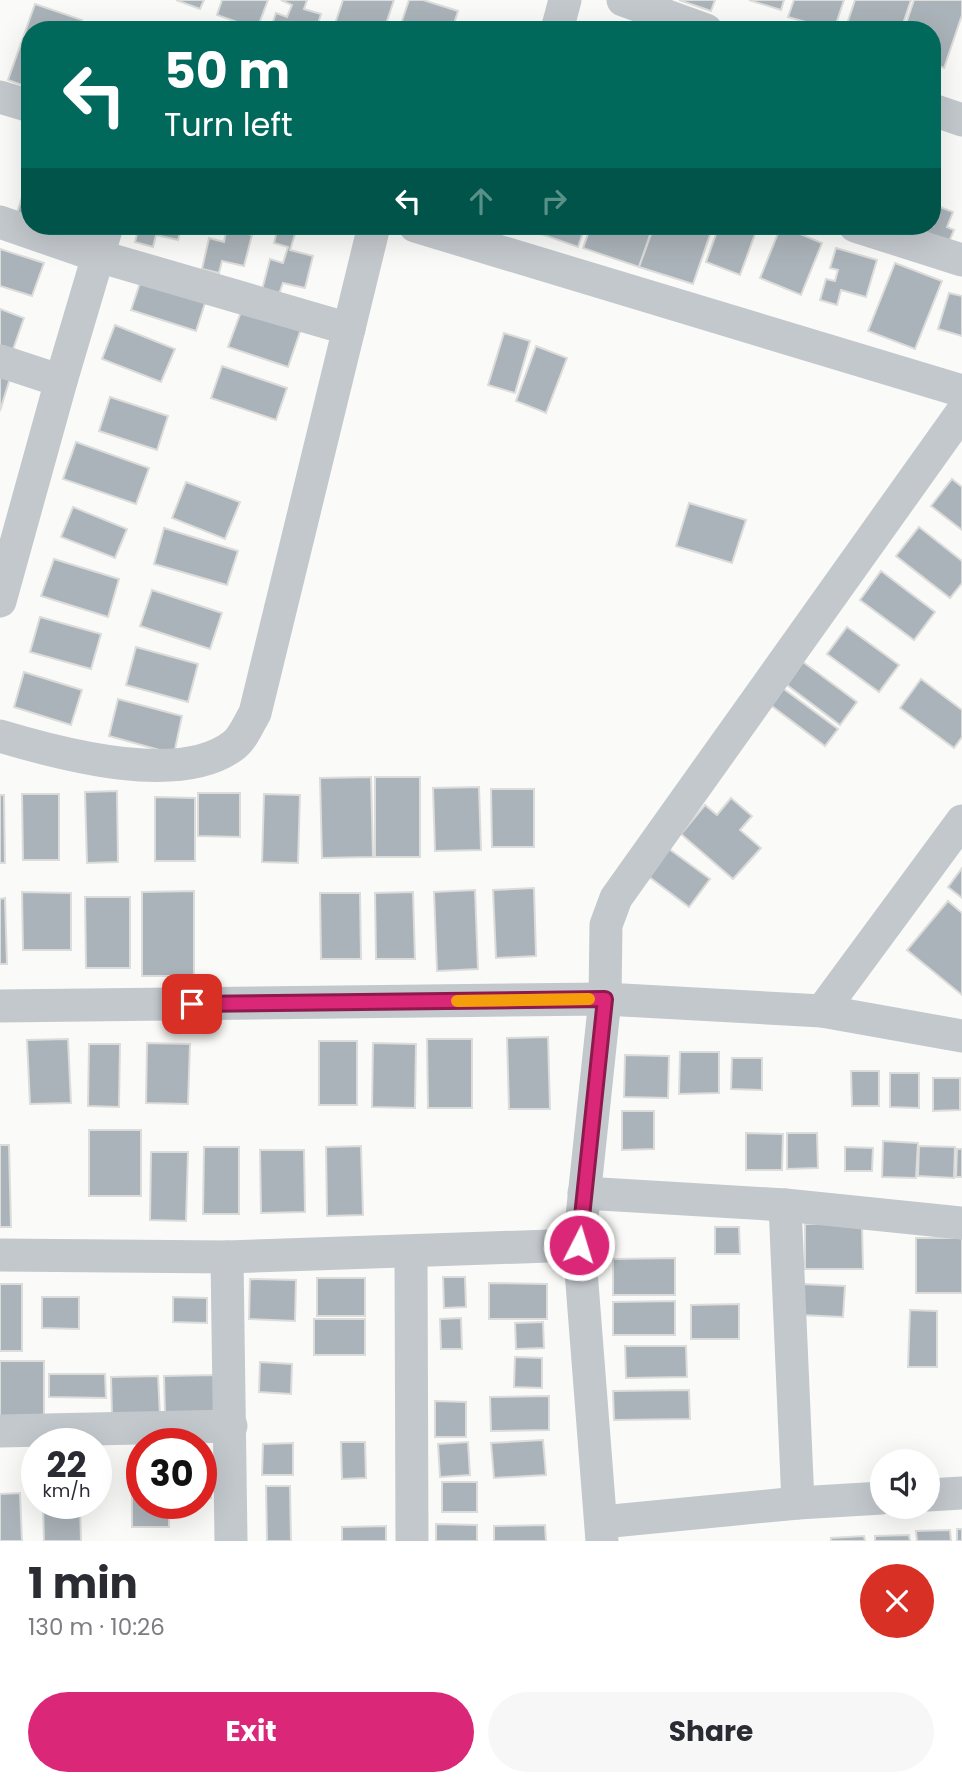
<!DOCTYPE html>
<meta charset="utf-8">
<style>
:root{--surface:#fff;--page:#f7f7f7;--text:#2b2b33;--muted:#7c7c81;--accent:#db2777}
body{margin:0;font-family:Poppins,sans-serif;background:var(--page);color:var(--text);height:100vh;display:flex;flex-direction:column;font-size:26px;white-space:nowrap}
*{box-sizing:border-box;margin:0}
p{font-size:23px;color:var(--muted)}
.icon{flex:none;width:38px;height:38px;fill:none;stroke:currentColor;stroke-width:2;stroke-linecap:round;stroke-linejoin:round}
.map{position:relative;height:1541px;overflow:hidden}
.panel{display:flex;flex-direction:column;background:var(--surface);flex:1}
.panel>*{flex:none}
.hud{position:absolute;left:21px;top:21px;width:920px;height:214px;border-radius:28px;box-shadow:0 7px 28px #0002;background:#00695c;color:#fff;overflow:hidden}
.fabs{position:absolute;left:870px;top:1449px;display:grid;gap:14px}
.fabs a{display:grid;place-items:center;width:70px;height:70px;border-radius:50%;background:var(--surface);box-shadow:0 7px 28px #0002;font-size:35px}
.speed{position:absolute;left:21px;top:1428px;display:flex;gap:14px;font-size:35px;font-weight:700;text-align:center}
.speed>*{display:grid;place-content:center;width:91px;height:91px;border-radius:50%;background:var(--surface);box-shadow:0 7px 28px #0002;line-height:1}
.speed small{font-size:18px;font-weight:400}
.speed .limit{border:10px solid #d22;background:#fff;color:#111}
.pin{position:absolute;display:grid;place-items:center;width:60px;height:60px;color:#fff;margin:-30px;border-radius:14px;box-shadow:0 4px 10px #0006}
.me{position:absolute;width:77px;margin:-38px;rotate:5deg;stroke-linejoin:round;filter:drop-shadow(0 0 5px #0008)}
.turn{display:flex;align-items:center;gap:24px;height:147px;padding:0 28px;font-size:32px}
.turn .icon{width:91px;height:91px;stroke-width:2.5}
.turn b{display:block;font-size:49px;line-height:60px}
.lanes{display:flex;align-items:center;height:66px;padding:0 28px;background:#0003;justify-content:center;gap:35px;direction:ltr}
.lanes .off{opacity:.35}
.round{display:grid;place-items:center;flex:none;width:74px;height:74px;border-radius:37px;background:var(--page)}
.head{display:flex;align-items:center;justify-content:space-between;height:119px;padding:0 28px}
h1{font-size:42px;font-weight:700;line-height:52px}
.primary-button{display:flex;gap:14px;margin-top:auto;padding:14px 28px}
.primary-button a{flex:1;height:80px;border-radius:42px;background:var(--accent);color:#fff;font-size:28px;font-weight:700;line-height:80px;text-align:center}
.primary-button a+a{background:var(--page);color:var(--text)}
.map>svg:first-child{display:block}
.building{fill:#aab3b9;stroke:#dcdcda;stroke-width:2}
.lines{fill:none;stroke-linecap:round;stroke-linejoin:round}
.minor{stroke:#c3c8cc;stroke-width:33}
.route-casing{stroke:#8e194d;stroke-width:18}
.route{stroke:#db2777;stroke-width:12}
.slow{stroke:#f59e0b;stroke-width:12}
</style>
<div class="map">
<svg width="962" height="1541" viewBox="0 0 962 1541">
<rect width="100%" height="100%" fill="#fafaf8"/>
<g class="building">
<path d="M176 0H204L200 9Z"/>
<path d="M222 0H268L257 29 217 15Z"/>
<path d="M281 0H307L304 9 321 14 316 30H270L276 13 287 17 292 5Z"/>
<path d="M343 0H394L384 30H333Z"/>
<path d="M409 0H423L458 11 452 30H399Z"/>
<path d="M679 0H715L711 11Z"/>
<path d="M749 0H784L781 10Z"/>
<path d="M794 0H844L834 30 788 17Z"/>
<path d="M855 0H911L901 30H845Z"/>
<path d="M914 0H962V15L944 68 933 64V30H904Z"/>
<path d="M35 4 82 20 78 30H30V88L8 80Z"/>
<path d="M90 22 112 30H87Z"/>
<path d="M933 190 940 193 935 205 953 212 947 227 954 230 946 249 906 226H933Z"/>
<path d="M22 197 30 200V218L17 213Z"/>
<path d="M139 226H182L178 240 156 235 153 247 135 242Z"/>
<path d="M227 226H231L230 229 252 235 244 266 222 261 219 273 202 269 209 238 224 242Z"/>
<path d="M278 226 296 231 290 250 313 256 305 288 283 283 279 294 262 290 270 259 283 263 288 247 274 243Z"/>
<path d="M528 226H585L578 247 527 229Z"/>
<path d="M591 226H653L639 267 583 248Z"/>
<path d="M654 226H713L693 284 639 267Z"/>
<path d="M719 226H758L740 275 706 262Z"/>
<path d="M781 226 822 243 801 295 760 278Z"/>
<path d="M836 248 877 260 866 297 841 290 837 305 820 300 826 279 835 281 838 270 830 268Z"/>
<path d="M0 249 44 263 32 296 0 286Z"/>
<path d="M895 263 942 281 915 349 868 331Z"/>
<path d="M141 280 206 300 196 331 131 310Z"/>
<path d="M949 293 962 296V336L938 329Z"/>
<path d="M0 309 24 318 10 358 0 354Z"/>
<path d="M242 309 301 329 288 367 228 347Z"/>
<path d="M115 325 175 349 161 382 102 359Z"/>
<path d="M504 333 530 341 515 393 488 385Z"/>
<path d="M536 346 567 358 546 413 516 401Z"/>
<path d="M222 366 287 388 276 420 211 398Z"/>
<path d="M0 371 11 375 0 411Z"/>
<path d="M110 397 168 416 157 450 99 431Z"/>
<path d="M76 442 149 468 136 504 63 479Z"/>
<path d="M952 479 962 487V530L931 506Z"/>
<path d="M186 482 240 502 225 539 172 518Z"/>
<path d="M689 503 746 520 732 563 676 546Z"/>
<path d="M73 507 127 529 115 558 61 537Z"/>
<path d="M919 527 962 561V583L950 598 896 556Z"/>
<path d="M164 528 238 551 227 585 154 564Z"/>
<path d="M54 559 119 579 108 617 41 596Z"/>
<path d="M881 571 935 612 914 640 860 600Z"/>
<path d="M152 590 222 613 210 649 140 626Z"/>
<path d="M40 617 101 634 91 669 30 652Z"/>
<path d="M847 627 899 665 879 692 827 654Z"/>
<path d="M136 647 198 664 188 702 126 685Z"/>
<path d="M803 662 857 702 840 725 787 685Z"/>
<path d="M24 672 82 690 71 725 14 707Z"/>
<path d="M921 679 962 710V737L954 748 900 708Z"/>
<path d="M777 684 838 729 825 746 764 700Z"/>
<path d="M118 699 182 716 174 754 109 736Z"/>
<path d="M371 777 373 857 322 858 320 778Z"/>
<rect x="375" y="777" width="45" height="80"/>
<path d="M479 787 481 850 435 851 433 788Z"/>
<path d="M491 789H534V847H492Z"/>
<path d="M117 791 118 862 87 863 85 792Z"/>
<path d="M198 793H240V837L198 836Z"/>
<path d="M22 794H59V860H23Z"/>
<path d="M264 794 300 795 298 863 262 862Z"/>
<path d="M0 795H4L5 863H0Z"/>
<path d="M155 797 195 798V861H155Z"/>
<path d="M731 798 752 816 740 830 761 848 733 879 681 834 705 805 717 815Z"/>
<path d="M669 849 710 879 689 907 648 876Z"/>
<path d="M962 868V898L948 887Z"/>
<path d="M534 888 536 956 496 958 493 890Z"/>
<path d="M475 890 478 969 437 971 434 892Z"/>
<path d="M194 891V976H142V892Z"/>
<path d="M22 892 71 893V950H23Z"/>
<path d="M413 892 415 959H376L375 893Z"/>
<path d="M320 893H360L361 959H321Z"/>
<path d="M85 897H130V968H86Z"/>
<path d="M5 898 7 964H0V899Z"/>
<path d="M948 901 962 913V995L907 950Z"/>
<path d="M548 1037 550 1109H509L507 1038Z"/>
<path d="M68 1039 71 1103 30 1104 27 1040Z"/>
<path d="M427 1039H472V1108H428Z"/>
<rect x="319" y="1041" width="38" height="64"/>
<path d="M147 1043 190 1044 188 1104 146 1103Z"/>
<path d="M373 1043 416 1044 415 1108 372 1107Z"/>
<path d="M89 1044H120L119 1107 88 1106Z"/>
<path d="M680 1052H719V1093L679 1094Z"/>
<path d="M625 1055 669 1056 668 1098 624 1097Z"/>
<path d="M732 1058H762V1090L731 1089Z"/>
<path d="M851 1071H879V1106H852Z"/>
<path d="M890 1073H919V1108L890 1107Z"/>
<path d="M933 1078H960V1110L933 1111Z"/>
<path d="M622 1111H654V1149L622 1150Z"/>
<rect x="89" y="1130" width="52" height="66"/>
<path d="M746 1133 783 1134 782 1170H746Z"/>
<path d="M787 1133H817L818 1168 787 1169Z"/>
<path d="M883 1141 918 1143 916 1178 882 1177Z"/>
<path d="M0 1145H9L11 1227H0Z"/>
<path d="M361 1146 363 1215 327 1216 326 1147Z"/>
<path d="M919 1146 955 1147 954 1178 918 1176Z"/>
<path d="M204 1147H239V1214H203Z"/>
<path d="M845 1147 873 1148 872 1171H845Z"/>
<path d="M957 1149H962V1177H956Z"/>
<path d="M260 1150H304L305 1212 261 1213Z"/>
<path d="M151 1152H188L186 1221 150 1220Z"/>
<path d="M805 1224H862L863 1269H805Z"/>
<path d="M715 1227H739L740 1254H715Z"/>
<rect x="916" y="1238" width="46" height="55"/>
<path d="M675 1258V1295H613V1259Z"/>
<path d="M443 1277H465L466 1307 444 1308Z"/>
<rect x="317" y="1278" width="48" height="38"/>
<path d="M250 1279 296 1280 295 1321 249 1319Z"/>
<path d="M489 1283 547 1284V1319H489Z"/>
<rect x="0" y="1284" width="22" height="67"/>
<path d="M803 1284 845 1286 843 1317 801 1315Z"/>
<path d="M42 1297H79V1329L42 1328Z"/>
<path d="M173 1297 207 1298V1323L173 1322Z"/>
<path d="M675 1301V1335H613V1302Z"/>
<path d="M739 1304V1339H691V1305Z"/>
<path d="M910 1310 937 1311V1367H908Z"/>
<path d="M461 1318 462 1349H441L440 1319Z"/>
<rect x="314" y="1319" width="51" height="36"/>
<path d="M543 1322 544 1348 516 1349 515 1323Z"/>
<path d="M625 1346H686L687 1377 626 1378Z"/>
<path d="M515 1357 542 1358V1388L514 1387Z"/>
<rect x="0" y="1361" width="44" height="64"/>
<path d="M260 1362 292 1364 291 1394 259 1392Z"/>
<path d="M49 1374H105L106 1398 49 1397Z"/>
<path d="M216 1375V1414L165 1415 164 1376Z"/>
<path d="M158 1376 160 1415 112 1417 111 1377Z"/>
<path d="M689 1390 690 1419 614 1420 613 1391Z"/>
<path d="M549 1396V1430L491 1431 490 1397Z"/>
<path d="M435 1401 466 1402V1437H435Z"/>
<path d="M543 1440 546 1475 494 1478 491 1443Z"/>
<path d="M341 1442H365L366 1478 342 1479Z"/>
<path d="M468 1442 470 1475 440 1477 438 1444Z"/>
<path d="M293 1443V1475H262L263 1444Z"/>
<path d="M132 1461H142V1503H169V1527H132Z"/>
<path d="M201 1474H210L211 1498H201Z"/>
<rect x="442" y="1482" width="35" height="30"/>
<path d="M266 1486H290L291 1541H267Z"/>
<path d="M20 1493 22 1541H0V1494Z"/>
<path d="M43 1503H80L81 1541H44Z"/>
<path d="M436 1524 477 1525V1541H436Z"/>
<path d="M545 1525 546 1541H494V1526Z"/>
<path d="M386 1526V1541H342V1527Z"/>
<rect x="957" y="1529" width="5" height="12"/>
<path d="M950 1530 951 1541H917L916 1531Z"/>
<path d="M909 1535 910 1541H875V1536Z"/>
<path d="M864 1536 865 1541H831V1538Z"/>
</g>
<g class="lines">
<g class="minor">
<path d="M623 0 706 30"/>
<path d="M557 30 565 0"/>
<path d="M0 97 30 106"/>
<path d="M933 110 962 120"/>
<path d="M0 222 98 256 349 329"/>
<path d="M415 226 962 391"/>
<path d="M855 226 962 260"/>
<path d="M0 361 61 381"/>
<path d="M0 601 61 381 107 226"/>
<path d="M0 736C60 754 181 787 234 745 243 738 249 723 255 713L374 226"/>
<path d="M0 1006 605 999 822 1011 962 1036"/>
<path d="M822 1011 962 821"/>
<path d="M584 1193 785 1205 962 1223"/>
<path d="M785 1205 798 1503"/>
<path d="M411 1252 412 1541"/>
<path d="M0 1255 227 1257 579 1245"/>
<path d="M227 1257 231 1541"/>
<path d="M0 1431 231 1426"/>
<path d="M928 1495 962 1493"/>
<path d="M602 1522 798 1503 882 1498"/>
<path d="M602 1541 579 1245 605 999 606 925 616 898 962 412"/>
</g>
</g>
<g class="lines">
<g class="route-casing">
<path id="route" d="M192 1004 605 999 579 1245"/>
</g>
<use href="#route" class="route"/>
<path class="slow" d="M457 1001 589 999"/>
</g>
</svg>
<div class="fabs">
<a><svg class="icon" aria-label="sound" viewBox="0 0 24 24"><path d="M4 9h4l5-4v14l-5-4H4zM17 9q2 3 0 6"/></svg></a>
</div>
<div class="speed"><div>22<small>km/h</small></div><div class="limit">30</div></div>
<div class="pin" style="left:192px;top:1004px;background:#d93025"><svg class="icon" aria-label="arrive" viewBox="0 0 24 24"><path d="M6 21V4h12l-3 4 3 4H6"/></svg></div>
<svg class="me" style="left:579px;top:1245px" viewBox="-20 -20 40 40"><circle r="17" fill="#db2777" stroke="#fff" stroke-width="3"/><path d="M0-11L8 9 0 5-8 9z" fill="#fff"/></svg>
<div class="hud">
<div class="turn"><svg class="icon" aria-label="left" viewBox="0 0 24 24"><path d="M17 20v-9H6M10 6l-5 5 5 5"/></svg><div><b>50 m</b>Turn left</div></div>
<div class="lanes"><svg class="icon" aria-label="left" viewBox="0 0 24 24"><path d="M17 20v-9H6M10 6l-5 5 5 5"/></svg><svg class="icon off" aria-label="ahead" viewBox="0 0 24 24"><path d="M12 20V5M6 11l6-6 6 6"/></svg><svg class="icon off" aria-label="right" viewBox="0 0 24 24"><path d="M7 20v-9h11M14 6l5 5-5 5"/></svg></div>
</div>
</div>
<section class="panel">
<div class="head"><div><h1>1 min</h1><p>130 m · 10:26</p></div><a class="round" style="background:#d93025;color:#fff"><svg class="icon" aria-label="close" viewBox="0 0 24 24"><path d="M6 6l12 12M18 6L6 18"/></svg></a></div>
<div class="primary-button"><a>Exit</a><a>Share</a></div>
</section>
